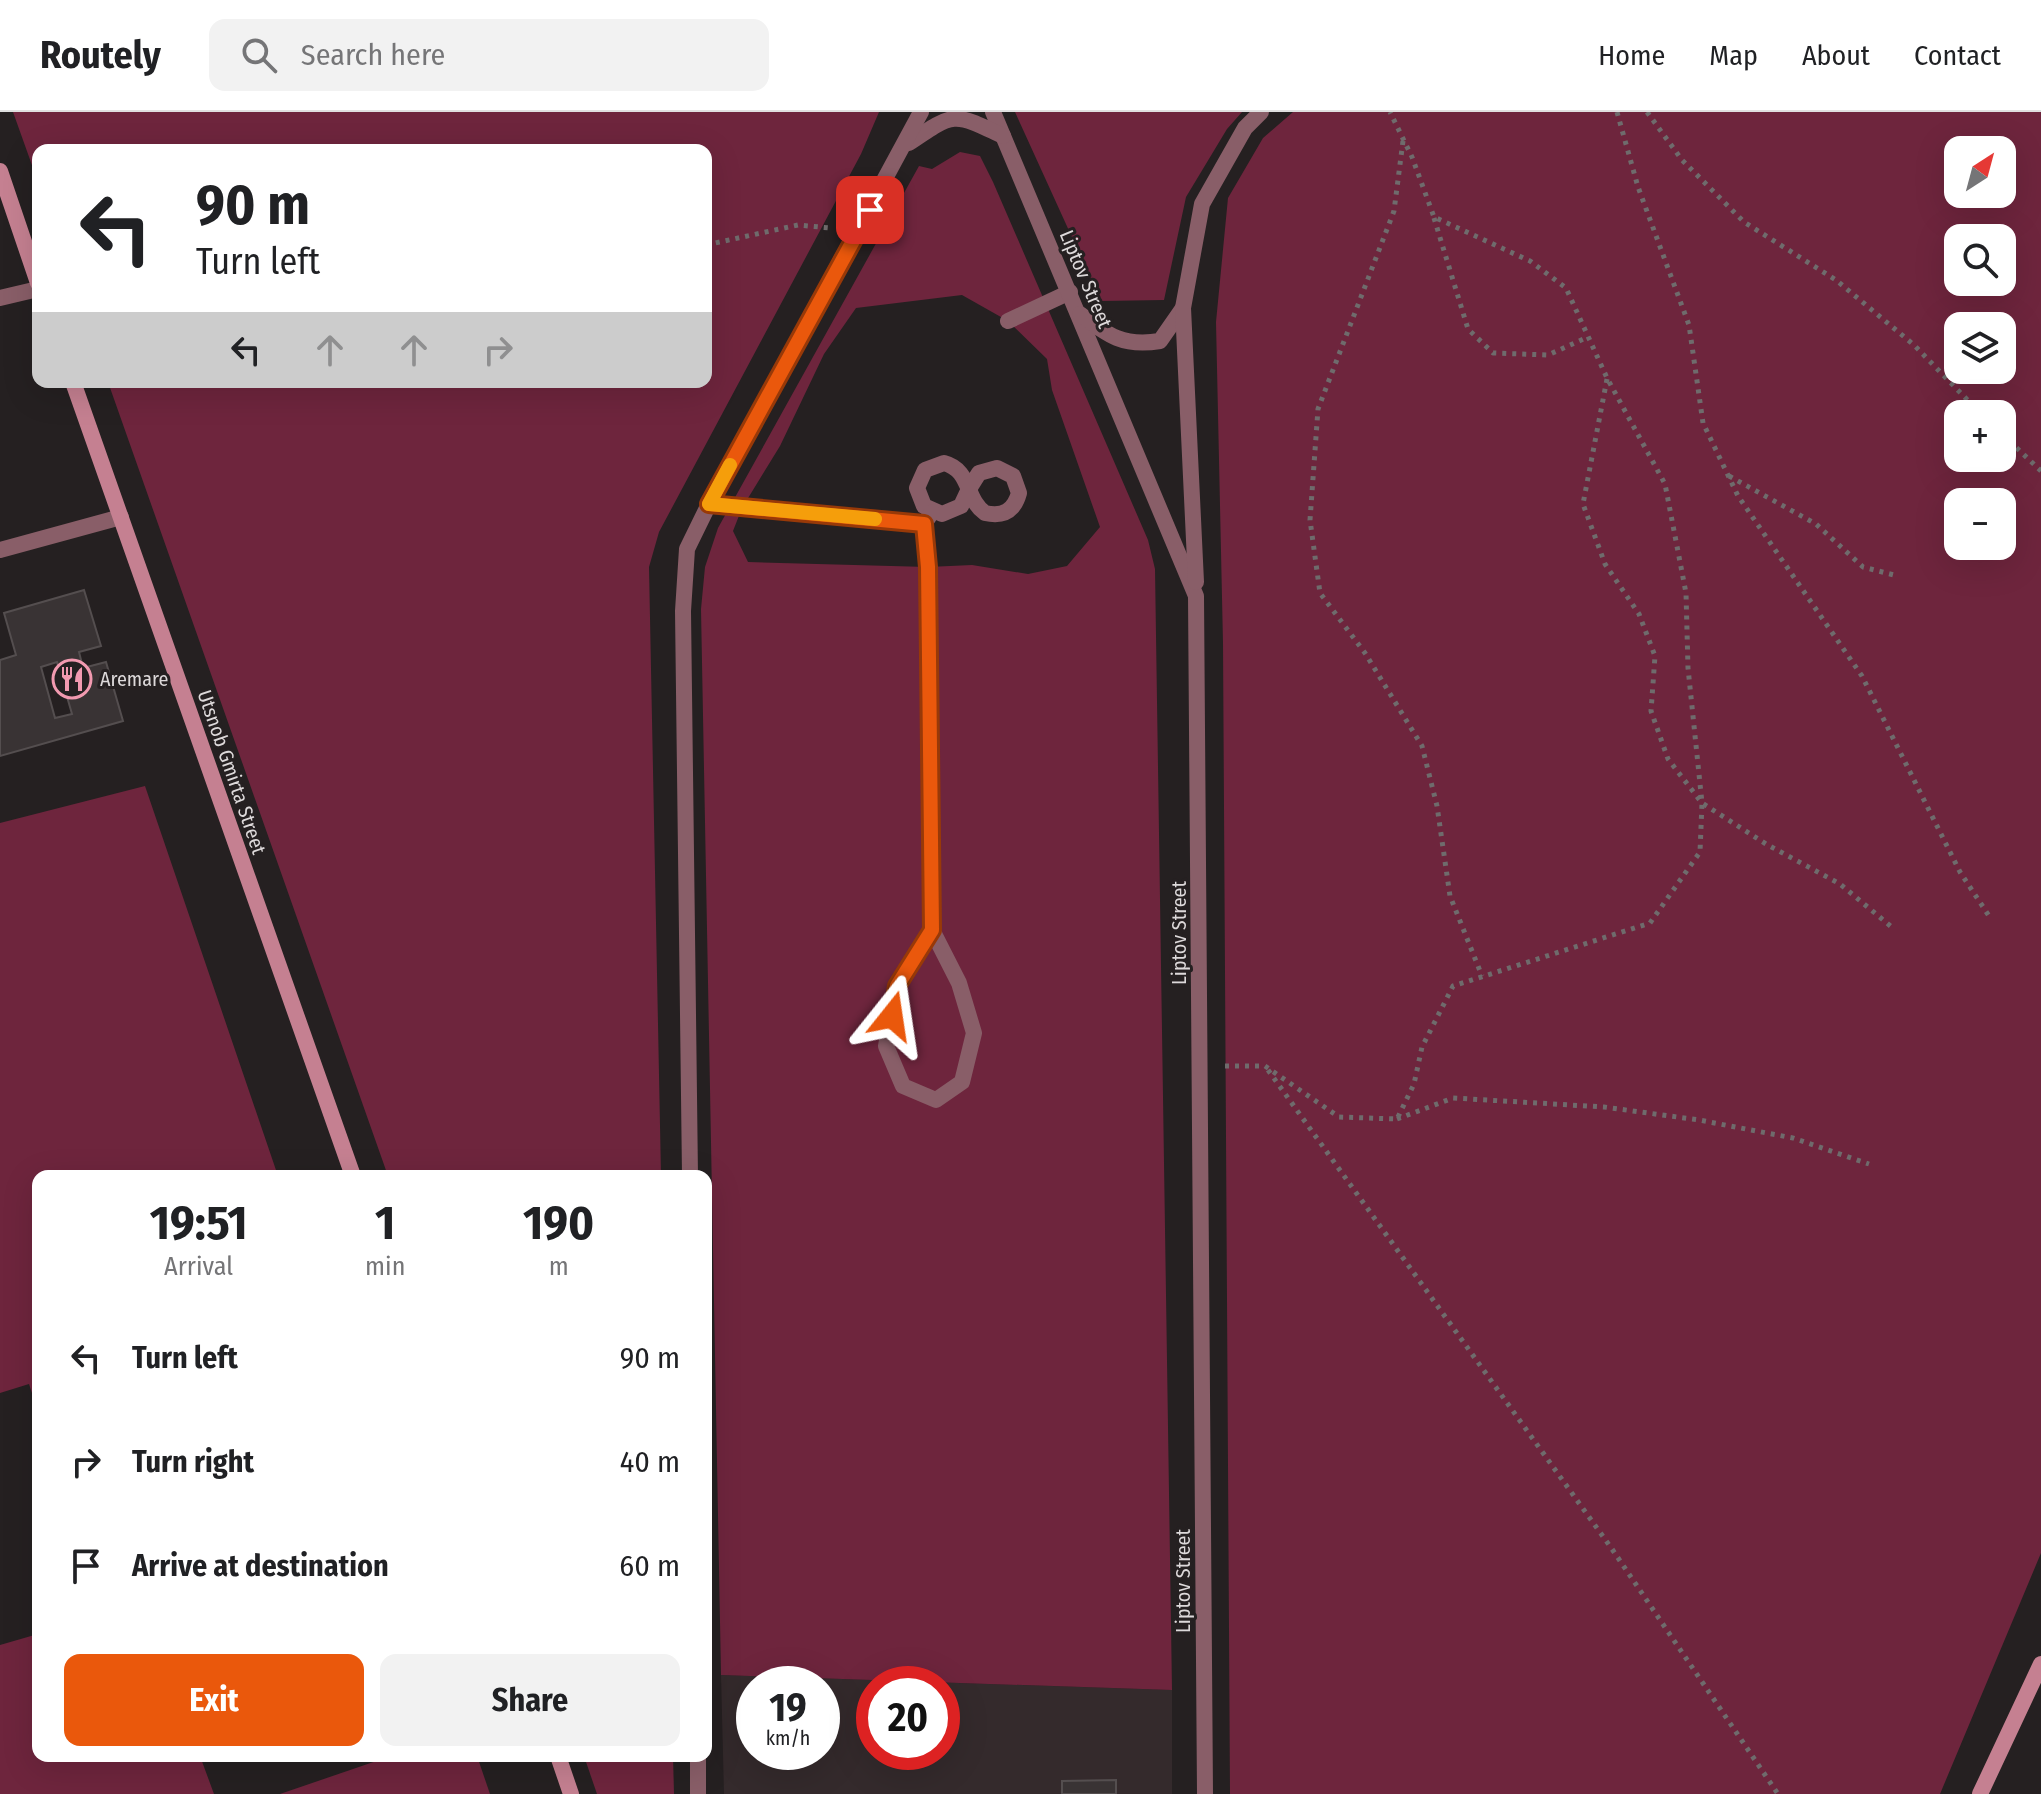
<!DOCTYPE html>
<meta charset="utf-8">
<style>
:root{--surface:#fff;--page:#f2f2f2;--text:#202124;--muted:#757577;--line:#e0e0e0;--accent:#ea580c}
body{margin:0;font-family:"Fira Sans Condensed",sans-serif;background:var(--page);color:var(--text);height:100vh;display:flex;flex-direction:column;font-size:30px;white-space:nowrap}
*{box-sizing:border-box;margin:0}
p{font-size:26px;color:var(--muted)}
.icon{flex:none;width:44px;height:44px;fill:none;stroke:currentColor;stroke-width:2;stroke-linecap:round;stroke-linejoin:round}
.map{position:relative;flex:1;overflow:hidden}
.side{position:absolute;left:32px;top:1058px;width:680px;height:592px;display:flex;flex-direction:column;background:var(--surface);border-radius:16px;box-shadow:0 8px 32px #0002}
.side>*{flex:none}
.hud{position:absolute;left:32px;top:32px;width:680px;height:244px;border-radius:16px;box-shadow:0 8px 32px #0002;background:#fff;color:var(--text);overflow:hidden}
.needle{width:52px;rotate:36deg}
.fabs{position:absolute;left:1944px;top:24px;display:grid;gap:16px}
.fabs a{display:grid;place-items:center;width:72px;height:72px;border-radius:16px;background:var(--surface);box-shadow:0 8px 32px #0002;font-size:40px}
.speed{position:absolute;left:736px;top:1554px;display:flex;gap:16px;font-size:40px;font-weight:700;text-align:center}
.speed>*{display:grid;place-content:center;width:104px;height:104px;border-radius:50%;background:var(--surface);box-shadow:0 8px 32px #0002;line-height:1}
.speed small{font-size:20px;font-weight:400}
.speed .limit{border:12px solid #d22;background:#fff;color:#111}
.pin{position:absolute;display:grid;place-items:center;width:68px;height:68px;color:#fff;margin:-34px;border-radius:16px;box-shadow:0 4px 12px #0006}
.me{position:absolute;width:88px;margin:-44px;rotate:15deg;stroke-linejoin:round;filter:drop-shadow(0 0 6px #0008)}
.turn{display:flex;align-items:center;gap:28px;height:168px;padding:0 32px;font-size:36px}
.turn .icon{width:104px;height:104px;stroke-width:2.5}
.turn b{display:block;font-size:56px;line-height:68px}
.lanes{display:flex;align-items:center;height:76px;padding:0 32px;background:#0003;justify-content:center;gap:40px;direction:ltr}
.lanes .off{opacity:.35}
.eta{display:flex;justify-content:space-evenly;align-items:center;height:136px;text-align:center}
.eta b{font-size:48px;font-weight:700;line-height:56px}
.primary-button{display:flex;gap:16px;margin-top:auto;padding:16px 32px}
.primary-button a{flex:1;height:92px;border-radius:16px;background:var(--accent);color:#fff;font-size:32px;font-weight:700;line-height:92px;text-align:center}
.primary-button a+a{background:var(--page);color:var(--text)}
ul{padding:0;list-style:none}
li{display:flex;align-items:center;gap:24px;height:104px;padding:0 32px}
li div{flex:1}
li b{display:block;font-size:30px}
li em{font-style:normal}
header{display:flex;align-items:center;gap:48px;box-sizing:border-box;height:112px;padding:0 40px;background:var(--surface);border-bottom:2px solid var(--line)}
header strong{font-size:38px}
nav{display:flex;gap:44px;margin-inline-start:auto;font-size:28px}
.search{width:560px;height:72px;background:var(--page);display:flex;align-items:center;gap:20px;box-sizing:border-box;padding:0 28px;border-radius:16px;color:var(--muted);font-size:30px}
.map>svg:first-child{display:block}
.built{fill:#342a2c;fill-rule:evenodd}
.green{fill:#6e253d;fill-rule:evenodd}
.building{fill:#393334;stroke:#544e4f;stroke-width:2;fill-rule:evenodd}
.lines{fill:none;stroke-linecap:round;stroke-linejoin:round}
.path{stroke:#6f6b6c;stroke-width:5;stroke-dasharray:4 6;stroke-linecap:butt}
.service{stroke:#895e68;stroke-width:16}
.minor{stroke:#895e68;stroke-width:16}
.secondary{stroke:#c58091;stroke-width:16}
.route-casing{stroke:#983908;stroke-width:20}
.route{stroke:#ea580c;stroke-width:14}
.slow{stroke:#f59e0b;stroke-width:14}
.labels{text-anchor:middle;stroke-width:6;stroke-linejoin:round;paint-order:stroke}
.street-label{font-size:20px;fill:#ddd9da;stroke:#252021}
.poi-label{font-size:20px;fill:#ddd9da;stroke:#252021;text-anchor:start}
</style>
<header>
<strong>Routely</strong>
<div class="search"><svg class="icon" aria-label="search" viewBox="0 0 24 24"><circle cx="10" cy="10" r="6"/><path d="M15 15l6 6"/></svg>Search here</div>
<nav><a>Home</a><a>Map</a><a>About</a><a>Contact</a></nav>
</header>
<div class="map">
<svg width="2041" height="1682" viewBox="0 0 2041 1682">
<rect width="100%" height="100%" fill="#252021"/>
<path class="built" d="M721 1563 1172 1578V1682H724ZM754 1572H822V1640H754ZM874 1572H942V1640H874Z"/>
<g class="green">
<path d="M13 0H879L861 42 659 420 649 455 661 1064H388L108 270H706V38H38V70Z"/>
<path d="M1015 0H1242L1227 17 1186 85 1164 188 1101 189Z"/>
<path d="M1293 0H2041V1441L1940 1682H1230L1223 531 1216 210 1228 86 1263 26ZM1958 38H2002V82H1958ZM1958 126H2002V170H1958ZM1958 214H2002V258H1958ZM1958 302H2002V346H1958ZM1958 390H2002V434H1958Z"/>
<path d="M960 40 980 44 993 70 1148 428 1155 457 1172 1578 721 1563 701 497 705 455 718 416 919 54 932 57ZM962 183 1008 209 1047 247 1052 278 1100 415 1067 454 1028 462 972 453 928 455 748 450 733 419 742 396 780 334 824 242 856 196Z"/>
<path d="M145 674 278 1064H38V1299L29 1272 0 1281V711Z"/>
<path d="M38 1522V1644H200L214 1682H0V1533Z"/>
<path d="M391 1644H477L490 1682H280Z"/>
<path d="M584 1644H673L674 1682H597Z"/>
</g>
<g class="building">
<path d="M84 478 101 534 79 540 83 556 106 550 123 609 0 644V548L16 543 4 501ZM57 550 72 602 55 606 41 555Z"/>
<path d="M1116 1668V1682H1062V1669Z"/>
</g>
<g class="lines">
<g class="path">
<path d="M1617 0 1638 75 1689 213 1703 311 1738 384 1862 564 1960 760 1991 807"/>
<path d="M1647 0 1682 48 1744 110 1836 168 1914 233 1981 302"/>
<path d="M1403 29 1394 99 1318 297 1310 408 1320 481 1365 541 1422 634 1437 694 1450 784 1482 864"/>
<path d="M1434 106 1468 217 1493 241 1548 243 1588 225"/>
<path d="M706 133 798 113 830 116"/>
<path d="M1607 267 1583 392 1605 452 1639 502 1655 544 1651 599 1668 647 1702 691 1766 732 1840 772 1894 817"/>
<path d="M2002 322 2041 359"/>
<path d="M1729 364 1816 412 1863 455 1894 463"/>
<path d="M1225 954H1265L1339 1005 1397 1007 1414 972 1422 935 1453 874 1650 811 1700 740 1702 691 1688 556 1686 481 1665 372 1607 266 1566 176 1530 149 1434 105 1412 45 1390 0"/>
<path d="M1268 958 1612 1437 1778 1682"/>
<path d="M1397 1007 1453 986 1604 995 1699 1008 1793 1026 1869 1052"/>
</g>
<g class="service">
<path d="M1008 209 1070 180"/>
<path d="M969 377 979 361 997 356 1013 364 1019 381C1014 399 1003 405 985 401 965 387 971 358 944 351L925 358 917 376 924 394 942 402 961 394 969 377"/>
<path d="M709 392 924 412"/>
<path d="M0 438 121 405"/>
<path d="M932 818 959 871 974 921 962 970 936 988 903 974 886 934 897 874 932 818 928 455 924 412 932 400"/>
</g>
<g class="minor">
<path d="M993 0 1196 484 1205 1682"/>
<path d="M909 31C954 0 953 0 1003 24"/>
<path d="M0 186 38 177"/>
<path d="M1080 202C1108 224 1124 235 1160 229L1183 196"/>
<path d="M1196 470 1183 196 1202 92 1245 16 1261 0"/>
<path d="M690 1064 683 499 687 437 709 392 921 0"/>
<path d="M698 1644V1682"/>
</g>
<g class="secondary">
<path d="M0 59 38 171"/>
<path d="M73 270 353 1064"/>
<path d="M558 1644 571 1682"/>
<path d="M1980 1682 2041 1552"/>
</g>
</g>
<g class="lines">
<g class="route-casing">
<path id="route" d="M870 98 709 392 924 412 928 455 932 818 897 874 892 904"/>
</g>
<use href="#route" class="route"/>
<path class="slow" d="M730 353 709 392 875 407"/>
</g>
<defs>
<g id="restaurant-ring" transform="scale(2)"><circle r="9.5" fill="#252021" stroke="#f29ab0" stroke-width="1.5"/><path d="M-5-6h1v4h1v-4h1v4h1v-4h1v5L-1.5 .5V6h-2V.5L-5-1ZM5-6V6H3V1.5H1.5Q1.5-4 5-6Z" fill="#f29ab0"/></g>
</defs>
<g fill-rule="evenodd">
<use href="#restaurant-ring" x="72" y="567"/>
</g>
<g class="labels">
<g class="street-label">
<text transform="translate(1086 167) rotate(67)" y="7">Liptov Street</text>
<text transform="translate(232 660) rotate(71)" y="7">Utsnob Gmirta Street</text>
<text transform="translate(1179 821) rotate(-90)" y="7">Liptov Street</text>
<text transform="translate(1183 1469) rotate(-90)" y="7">Liptov Street</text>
</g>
<g class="poi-label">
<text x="100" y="574">Aremare</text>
</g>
</g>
</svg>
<div class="fabs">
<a><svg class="needle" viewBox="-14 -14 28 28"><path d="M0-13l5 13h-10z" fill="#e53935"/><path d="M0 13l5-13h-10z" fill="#757577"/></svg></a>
<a><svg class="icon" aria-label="search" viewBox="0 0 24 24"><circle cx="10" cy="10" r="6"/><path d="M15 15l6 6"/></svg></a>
<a><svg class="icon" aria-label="layers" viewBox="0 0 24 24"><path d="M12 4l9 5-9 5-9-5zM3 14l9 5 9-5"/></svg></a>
<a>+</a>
<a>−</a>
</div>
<div class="speed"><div>19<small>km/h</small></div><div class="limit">20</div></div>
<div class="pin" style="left:870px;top:98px;background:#d93025"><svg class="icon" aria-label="arrive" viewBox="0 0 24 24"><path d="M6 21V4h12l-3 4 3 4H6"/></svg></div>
<svg class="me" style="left:892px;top:904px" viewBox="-20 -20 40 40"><path d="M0-17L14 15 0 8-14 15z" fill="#ea580c" stroke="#fff" stroke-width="4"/></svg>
<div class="hud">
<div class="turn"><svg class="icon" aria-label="left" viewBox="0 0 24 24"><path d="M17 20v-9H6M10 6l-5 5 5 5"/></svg><div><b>90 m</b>Turn left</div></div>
<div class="lanes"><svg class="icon" aria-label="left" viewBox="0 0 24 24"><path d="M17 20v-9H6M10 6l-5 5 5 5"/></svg><svg class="icon off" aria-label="ahead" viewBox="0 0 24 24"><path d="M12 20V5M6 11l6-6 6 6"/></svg><svg class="icon off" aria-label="ahead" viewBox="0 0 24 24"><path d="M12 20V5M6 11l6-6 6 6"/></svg><svg class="icon off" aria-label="right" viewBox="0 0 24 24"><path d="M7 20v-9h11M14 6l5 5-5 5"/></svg></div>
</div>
<section class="side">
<div class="eta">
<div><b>19:51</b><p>Arrival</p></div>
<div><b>1</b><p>min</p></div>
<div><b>190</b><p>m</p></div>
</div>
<ul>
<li><svg class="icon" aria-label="left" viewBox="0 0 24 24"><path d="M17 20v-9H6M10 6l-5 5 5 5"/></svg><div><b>Turn left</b></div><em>90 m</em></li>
<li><svg class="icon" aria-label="right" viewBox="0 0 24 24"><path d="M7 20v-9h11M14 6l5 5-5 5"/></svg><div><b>Turn right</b></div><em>40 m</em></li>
<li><svg class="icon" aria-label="arrive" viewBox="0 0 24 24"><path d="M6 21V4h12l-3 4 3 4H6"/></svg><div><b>Arrive at destination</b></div><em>60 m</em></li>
</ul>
<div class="primary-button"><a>Exit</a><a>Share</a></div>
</section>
</div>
